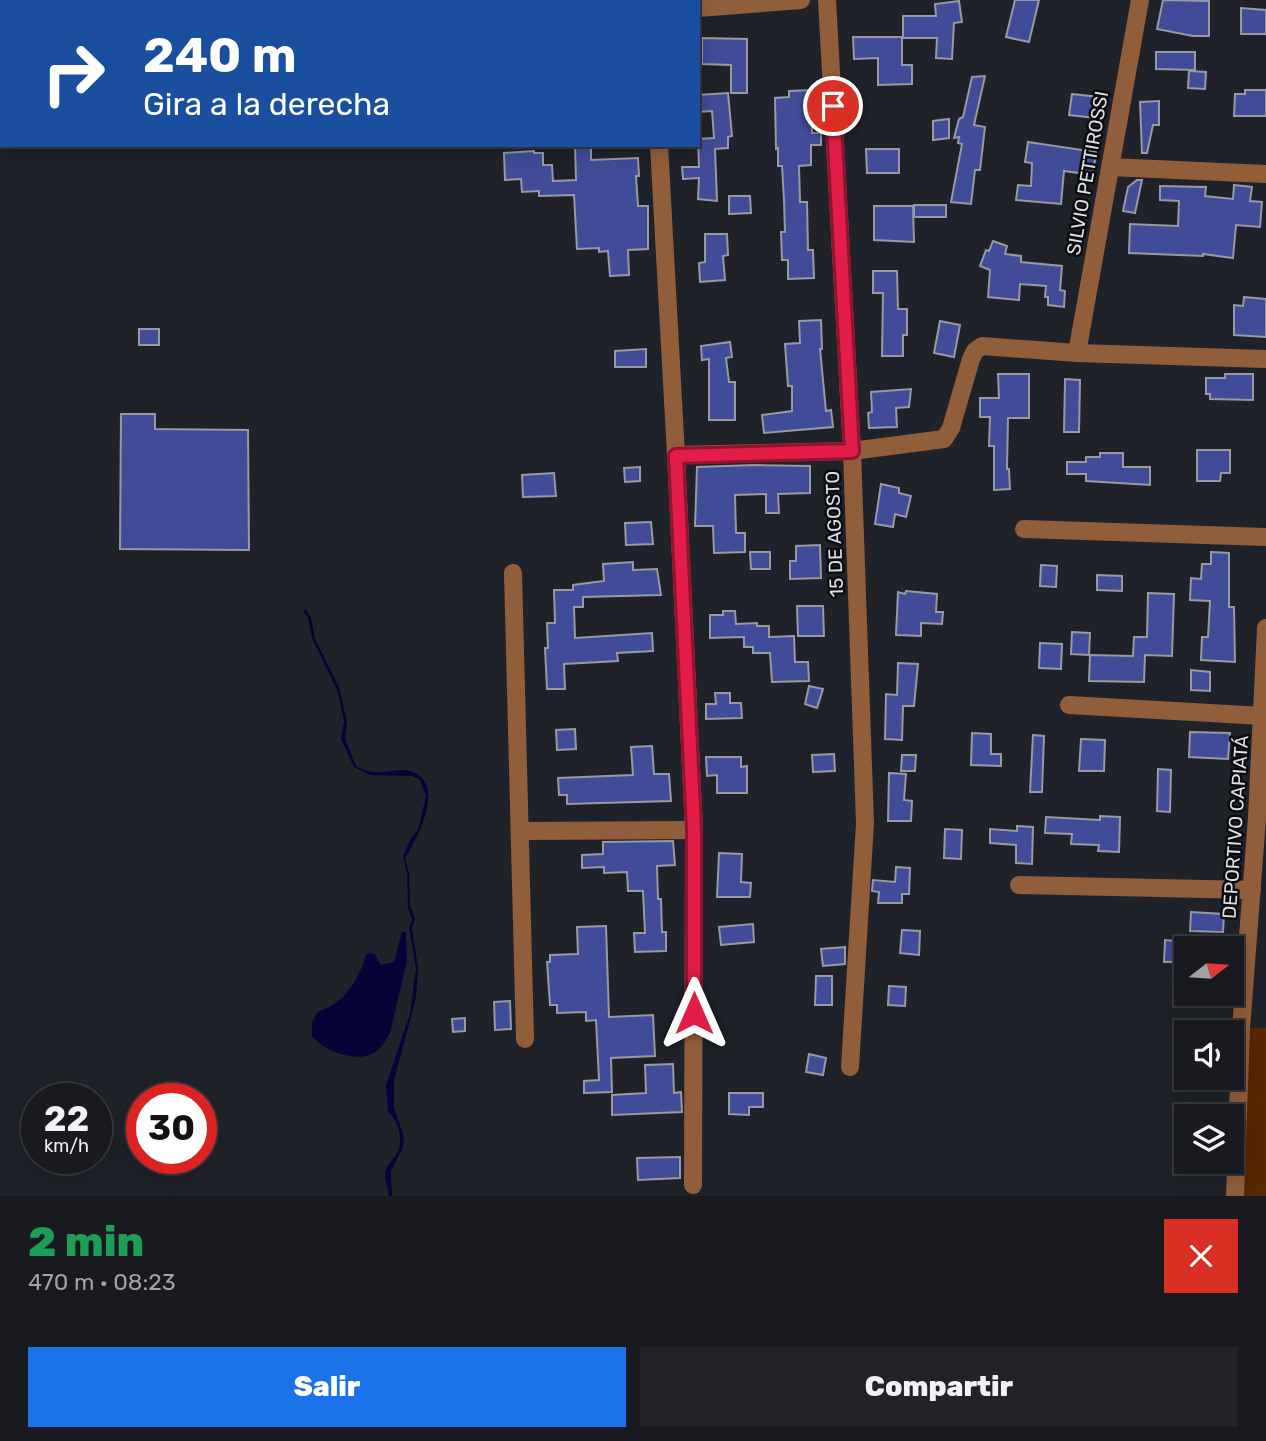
<!DOCTYPE html>
<html lang="es">
<meta charset="utf-8">
<style>
:root{--surface:#181a20;--page:#212329;--text:#f1f3f6;--muted:#9fa1a5;--line:#36383e;--accent:#1a73e8}
body{margin:0;font-family:Rubik,sans-serif;background:var(--page);color:var(--text);height:100vh;display:flex;flex-direction:column;font-size:26px;white-space:nowrap}
*{box-sizing:border-box;margin:0}
p{font-size:23px;color:var(--muted)}
.icon{flex:none;width:38px;height:38px;fill:none;stroke:currentColor;stroke-width:2;stroke-linecap:round;stroke-linejoin:round}
.map{position:relative;height:1196px;overflow:hidden}
.drawer{display:flex;flex-direction:column;background:var(--surface);flex:1}
.drawer>*{flex:none}
.banner{position:absolute;left:0px;top:0px;width:700px;height:147px;box-shadow:0 4px 18px #0003,0 0 0 2px var(--line);background:#1a4fa0;color:#fff;overflow:hidden}
.needle{width:46px;rotate:73deg}
.controls{position:absolute;left:1174px;top:936px;display:grid;gap:14px}
.controls a{display:grid;place-items:center;width:70px;height:70px;border-radius:0px;background:var(--surface);box-shadow:0 4px 18px #0003,0 0 0 2px var(--line);font-size:35px}
.speed{position:absolute;left:21px;top:1083px;display:flex;gap:14px;font-size:35px;font-weight:700;text-align:center}
.speed>*{display:grid;place-content:center;width:91px;height:91px;border-radius:50%;background:var(--surface);box-shadow:0 4px 18px #0003,0 0 0 2px var(--line);line-height:1}
.speed small{font-size:18px;font-weight:400}
.speed .limit{border:10px solid #d22;background:#fff;color:#111}
.pin{position:absolute;display:grid;place-items:center;width:60px;height:60px;color:#fff;margin:-30px;border:4px solid #fff;border-radius:50%;box-shadow:0 2px 7px #0007}
.me{position:absolute;width:77px;margin:-38px;rotate:0deg;stroke-linejoin:round;filter:drop-shadow(0 0 5px #0008)}
.turn{display:flex;align-items:center;gap:24px;height:147px;padding:0 28px;font-size:32px}
.turn .icon{width:91px;height:91px;stroke-width:2.5}
.turn b{display:block;font-size:49px;line-height:60px}
.round{display:grid;place-items:center;flex:none;width:74px;height:74px;border-radius:0px;background:var(--page)}
.summary{display:flex;align-items:center;justify-content:space-between;height:119px;padding:0 28px}
h1{font-size:42px;font-weight:800;line-height:52px;color:#1e9e55}
.action{display:flex;gap:14px;margin-top:auto;padding:14px 28px}
.action a{flex:1;height:80px;border-radius:0px;background:var(--accent);color:#fff;font-size:28px;font-weight:800;line-height:80px;text-align:center}
.action a+a{background:var(--page);color:var(--text)}
.map>svg:first-child{display:block}
.green{fill:#562700}
.water{fill:#070339}
.building{fill:#404c97;stroke:#9799a3;stroke-width:2}
.lines{fill:none;stroke-linecap:round;stroke-linejoin:round}
.minor{stroke:#915e3c;stroke-width:18}
.route-casing{stroke:#92132f;stroke-width:18}
.route{stroke:#e11d48;stroke-width:12}
.labels{text-anchor:middle;stroke-width:5;stroke-linejoin:round;paint-order:stroke}
.street-label{font-size:19px;fill:#dedfe4;stroke:#0b0c0f}
</style>
<div class="map">
<svg width="1266" height="1196" viewBox="0 0 1266 1196">
<rect width="100%" height="100%" fill="#20222a"/>
<path class="green" d="M1244 1028H1266V1196H1237Z"/>
<g class="water">
<path d="M305 609 311 617 315 639 339 687 347 723 345 739 356 766C380 780 398 765 413 772 446 785 417 839 405 858L409 874 410 906 415 918 412 928 418 968 416 998 394 1080V1108L404 1137 403 1147 391 1171 392 1196H389C388 1189 385 1180 385 1174 386 1163 396 1158 399 1149 402 1136 398 1120 388 1112L386 1085 410 1014 416 968 409 927 412 920 408 908 407 873 403 856 411 838 418 830 426 796 420 780 412 776 370 775 354 767 341 739 344 721 338 692 312 638 308 618 304 612Z"/>
<path d="M402 932H406L407 961 390 1033C387 1039 382 1046 377 1051 359 1065 323 1051 312 1036V1022L318 1012C344 1003 358 982 366 955L370 953 375 954 381 965 394 962Z"/>
</g>
<g class="building">
<path d="M1015 0H1039L1029 42 1006 37Z"/>
<path d="M1163 0 1209 1V36H1193L1157 29Z"/>
<path d="M959 1 962 22 954 23 952 59 936 58 937 38H903V16H936L935 4Z"/>
<path d="M1241 8 1266 10V34H1241Z"/>
<path d="M853 37H902V65H912V84L878 85V58L854 59Z"/>
<path d="M702 38 747 39V93H731V65L702 64Z"/>
<path d="M1156 52H1195V70L1156 69Z"/>
<path d="M1189 71 1206 72 1205 89 1188 88Z"/>
<path d="M985 76 974 125 985 127 980 170H975L971 204 951 202 962 144 958 143 959 137 954 138 959 119 963 117 972 77Z"/>
<path d="M811 90 812 133H821V145H811V165L799 166 800 202H807L808 250H813L814 278 788 279V260H782L781 232H785L784 200 782 166H778V148L776 149 775 98 789 97V91Z"/>
<path d="M1245 90H1266V116H1234L1235 94H1245Z"/>
<path d="M728 93 732 136 728 137V148L715 149 717 201 698 199 699 178 683 179 682 167H699L698 139 714 138 712 111 698 112V95Z"/>
<path d="M1072 94 1099 97 1096 118 1069 115Z"/>
<path d="M1159 101V125H1153L1147 153H1142L1140 102Z"/>
<path d="M949 119V138L933 140V121Z"/>
<path d="M1028 142 1096 152 1093 175 1064 171 1061 204 1016 200 1018 185 1031 186 1032 163 1025 162Z"/>
<path d="M575 145H591V160L638 158 639 176H636L638 206H648V249L628 250 629 275 610 276 608 251 599 252V248L577 249 574 195 539 196V191L522 192 521 179 505 180 504 153 534 151V153H543V165H552L553 181 576 180Z"/>
<path d="M866 149H899V173H867Z"/>
<path d="M1137 180H1142L1135 213 1123 211 1128 187Z"/>
<path d="M1234 185 1252 187 1250 201 1262 202 1260 227 1236 225 1233 258 1203 254V256L1129 253 1130 224 1178 226 1179 201 1160 200V186L1206 187 1205 196 1233 199Z"/>
<path d="M729 196H750L751 213 729 214Z"/>
<rect x="914" y="205" width="32" height="12"/>
<path d="M874 206H913L914 242 874 240Z"/>
<path d="M705 234H727L728 255 723 256 725 280 700 282 699 263 705 262Z"/>
<path d="M993 241 1007 246 1005 254 1021 256V262L1062 266 1060 290 1065 291 1064 307 1048 305V297H1045L1046 286 1020 284 1019 300 988 297 990 270 980 266 986 250 989 251Z"/>
<path d="M873 271H897L898 309H907V335H903V356H882L883 293H873Z"/>
<path d="M1244 297 1266 299V337L1234 335V305L1243 306Z"/>
<path d="M821 320 822 349H820L826 411 831 410 833 427 764 433 762 415 792 411V386H788L785 344 800 343 799 321Z"/>
<path d="M940 321 960 325 954 357 934 353Z"/>
<rect x="139" y="329" width="20" height="16"/>
<path d="M730 342 732 357 726 358 729 382H735V420H709V359L702 360 701 346Z"/>
<path d="M646 349V367H615V351Z"/>
<path d="M998 374H1029V418H1008L1007 469H1009L1010 489 994 490V446H989L990 417H980V398H999Z"/>
<path d="M1225 374H1253V400L1210 399V394H1206V378H1225Z"/>
<path d="M1065 379 1080 380 1079 432H1064Z"/>
<path d="M911 389 909 407 896 408 897 427 869 428 868 413 872 412 871 392Z"/>
<path d="M121 414H155V429L248 430 249 550 120 549Z"/>
<path d="M1197 450H1230V473H1221L1220 481H1197Z"/>
<path d="M1100 453H1123V467H1150V485L1086 481V474H1067V462H1086V457H1100Z"/>
<path d="M755 465 810 466V493L778 494 779 513H766V494L735 495 736 533H745V552L714 553 713 526H695L697 467Z"/>
<path d="M640 467V481L625 482 624 468Z"/>
<path d="M554 473 556 496 523 497 522 475Z"/>
<path d="M881 484 899 488V493L911 496 906 517 895 514 893 527 875 524Z"/>
<path d="M651 522 653 544 626 545 625 523Z"/>
<path d="M820 545 821 578 790 579V561H796V546Z"/>
<path d="M750 552H770V569H751Z"/>
<path d="M1211 552 1229 553V607H1234L1235 662 1201 660 1202 637H1208L1210 601 1190 600 1191 578 1201 579 1202 564H1211Z"/>
<path d="M633 562V570L657 569 661 595 583 597V607H574L575 638 652 633 653 651 617 653 618 661 564 664 565 689H547L545 648H548L547 623H555L554 590H573V585L604 581 603 564Z"/>
<path d="M1041 565 1057 566 1056 587 1040 586Z"/>
<path d="M1097 575 1122 576V591L1097 590Z"/>
<path d="M906 591 937 594 936 612H943L942 624 921 623V636L896 635 898 592 905 594Z"/>
<path d="M1148 593 1174 594 1172 656 1145 655 1144 682 1089 681 1090 655 1133 656 1134 637H1147Z"/>
<path d="M797 606H823L824 636H798Z"/>
<path d="M723 611H735L736 624 757 623V626H769V637L794 636 795 662H808L809 681 772 682 770 653H753V647H744V637L710 638V615H723Z"/>
<path d="M1072 632 1090 633 1089 655 1071 654Z"/>
<path d="M1040 643 1062 644 1061 669 1039 668Z"/>
<path d="M898 663 918 664 914 706H903L902 740 885 739 886 694 897 695Z"/>
<path d="M1191 670 1210 672V691L1191 690Z"/>
<path d="M809 686 823 689 817 708 805 704Z"/>
<path d="M715 693H730V703H741L742 718 706 719V704H716Z"/>
<path d="M575 729 576 749 557 750 556 730Z"/>
<path d="M1190 732 1230 733 1228 759 1189 757Z"/>
<path d="M972 733 991 734V754H1001V766L971 765Z"/>
<path d="M1033 735 1044 736 1042 792H1030Z"/>
<path d="M1081 739 1105 740 1104 771H1079Z"/>
<path d="M652 746 654 774H669L671 801 567 804V795H559L558 778 633 775 631 747Z"/>
<path d="M834 754 835 771 813 772 812 755Z"/>
<path d="M902 755H916L915 771H901Z"/>
<path d="M706 757H741V767L747 766V793H717V775L707 776Z"/>
<path d="M1158 769 1171 770 1170 812 1157 811Z"/>
<path d="M889 773 906 774 904 800 912 801 911 821H888Z"/>
<path d="M1100 816 1120 817 1119 852 1098 851 1099 845 1071 844 1072 834 1045 833 1046 817 1100 820Z"/>
<path d="M1017 826 1033 827 1032 864 1016 863V845L990 843V829L1017 831Z"/>
<path d="M945 829 962 830 961 859 944 858Z"/>
<path d="M673 841 675 865 657 866 658 899H661L662 932H666V951L635 952 634 933H645L643 891H628L627 872 604 873V867L582 868V855L603 854V842Z"/>
<path d="M719 853 742 854 741 882 751 883 750 897H717Z"/>
<path d="M896 867 910 868 909 894H902V903H878L879 892 872 891 873 880 895 882Z"/>
<path d="M1191 912 1224 914 1223 932 1190 931Z"/>
<path d="M753 924 754 942 721 945 719 927Z"/>
<path d="M606 926 609 1017 653 1015 655 1056 611 1058 612 1092 584 1093V1081L599 1080 596 1020 586 1021V1012L557 1013V1005H550L547 962H550V955L578 954 577 927Z"/>
<path d="M902 930 920 931 919 955 900 953Z"/>
<path d="M1175 936 1197 937 1196 948H1186V980H1173L1174 962H1164L1165 940 1175 941Z"/>
<path d="M845 947V964L823 966 821 949Z"/>
<path d="M816 976H832V1005H815Z"/>
<path d="M889 986 906 987 905 1006 888 1005Z"/>
<path d="M510 1001 511 1029 495 1030 494 1002Z"/>
<path d="M465 1018V1031L453 1032 452 1019Z"/>
<path d="M809 1054 826 1058 823 1075 806 1072Z"/>
<path d="M673 1064 674 1093 681 1092 682 1112 612 1115V1095L646 1093 645 1065Z"/>
<path d="M729 1093H763V1107H749V1115L729 1114Z"/>
<path d="M680 1157V1178L638 1180 637 1158Z"/>
</g>
<g class="lines">
<g class="minor">
<path d="M474 0V2"/>
<path d="M649 0V2"/>
<path d="M827 0 852 451 865 823 850 1067"/>
<path d="M181 2V0"/>
<path d="M698 8 801 0"/>
<path d="M0 91 2 92"/>
<path d="M659 145 676 455 694 830 693 1185"/>
<path d="M1110 167 1266 174"/>
<path d="M1077 353 1140 0"/>
<path d="M676 455 852 451 944 439 951 428 971 359 975 351 982 346 1077 353 1266 359"/>
<path d="M1024 529 1266 537"/>
<path d="M513 573 525 1039"/>
<path d="M1069 705 1263 716"/>
<path d="M520 831 694 830"/>
<path d="M1019 885 1252 890"/>
<path d="M1235 1196 1241 1029 1257 818 1266 628"/>
</g>
</g>
<g class="lines">
<g class="route-casing">
<path id="route" d="M694 1013V830L676 456 852 451 833 106"/>
</g>
<use href="#route" class="route"/>
</g>
<g class="labels">
<g class="street-label">
<text transform="translate(1087 173) rotate(-80)" y="7">SILVIO PETTIROSSI</text>
<text transform="translate(834 534) rotate(-92)" y="7">15 DE AGOSTO</text>
<text transform="translate(1235 827) rotate(-86)" y="7">DEPORTIVO CAPIATÁ</text>
</g>
</g>
</svg>
<div class="controls">
<a><svg class="needle" viewBox="-14 -14 28 28"><path d="M0-13l5 13h-10z" fill="#e53935"/><path d="M0 13l5-13h-10z" fill="#9fa1a5"/></svg></a>
<a><svg class="icon" aria-label="sound" viewBox="0 0 24 24"><path d="M4 9h4l5-4v14l-5-4H4zM17 9q2 3 0 6"/></svg></a>
<a><svg class="icon" aria-label="layers" viewBox="0 0 24 24"><path d="M12 4l9 5-9 5-9-5zM3 14l9 5 9-5"/></svg></a>
</div>
<div class="speed"><div>22<small>km/h</small></div><div class="limit">30</div></div>
<div class="pin" style="left:833px;top:106px;background:#d93025"><svg class="icon" aria-label="arrive" viewBox="0 0 24 24"><path d="M6 21V4h12l-3 4 3 4H6"/></svg></div>
<svg class="me" style="left:694px;top:1013px" viewBox="-20 -20 40 40"><path d="M0-17L14 15 0 8-14 15z" fill="#e11d48" stroke="#fff" stroke-width="4"/></svg>
<div class="banner">
<div class="turn"><svg class="icon" aria-label="right" viewBox="0 0 24 24"><path d="M7 20v-9h11M14 6l5 5-5 5"/></svg><div><b>240 m</b>Gira a la derecha</div></div>
</div>
</div>
<section class="drawer">
<div class="summary"><div><h1>2 min</h1><p>470 m · 08:23</p></div><a class="round" style="background:#d93025;color:#fff"><svg class="icon" aria-label="close" viewBox="0 0 24 24"><path d="M6 6l12 12M18 6L6 18"/></svg></a></div>
<div class="action"><a>Salir</a><a>Compartir</a></div>
</section>
